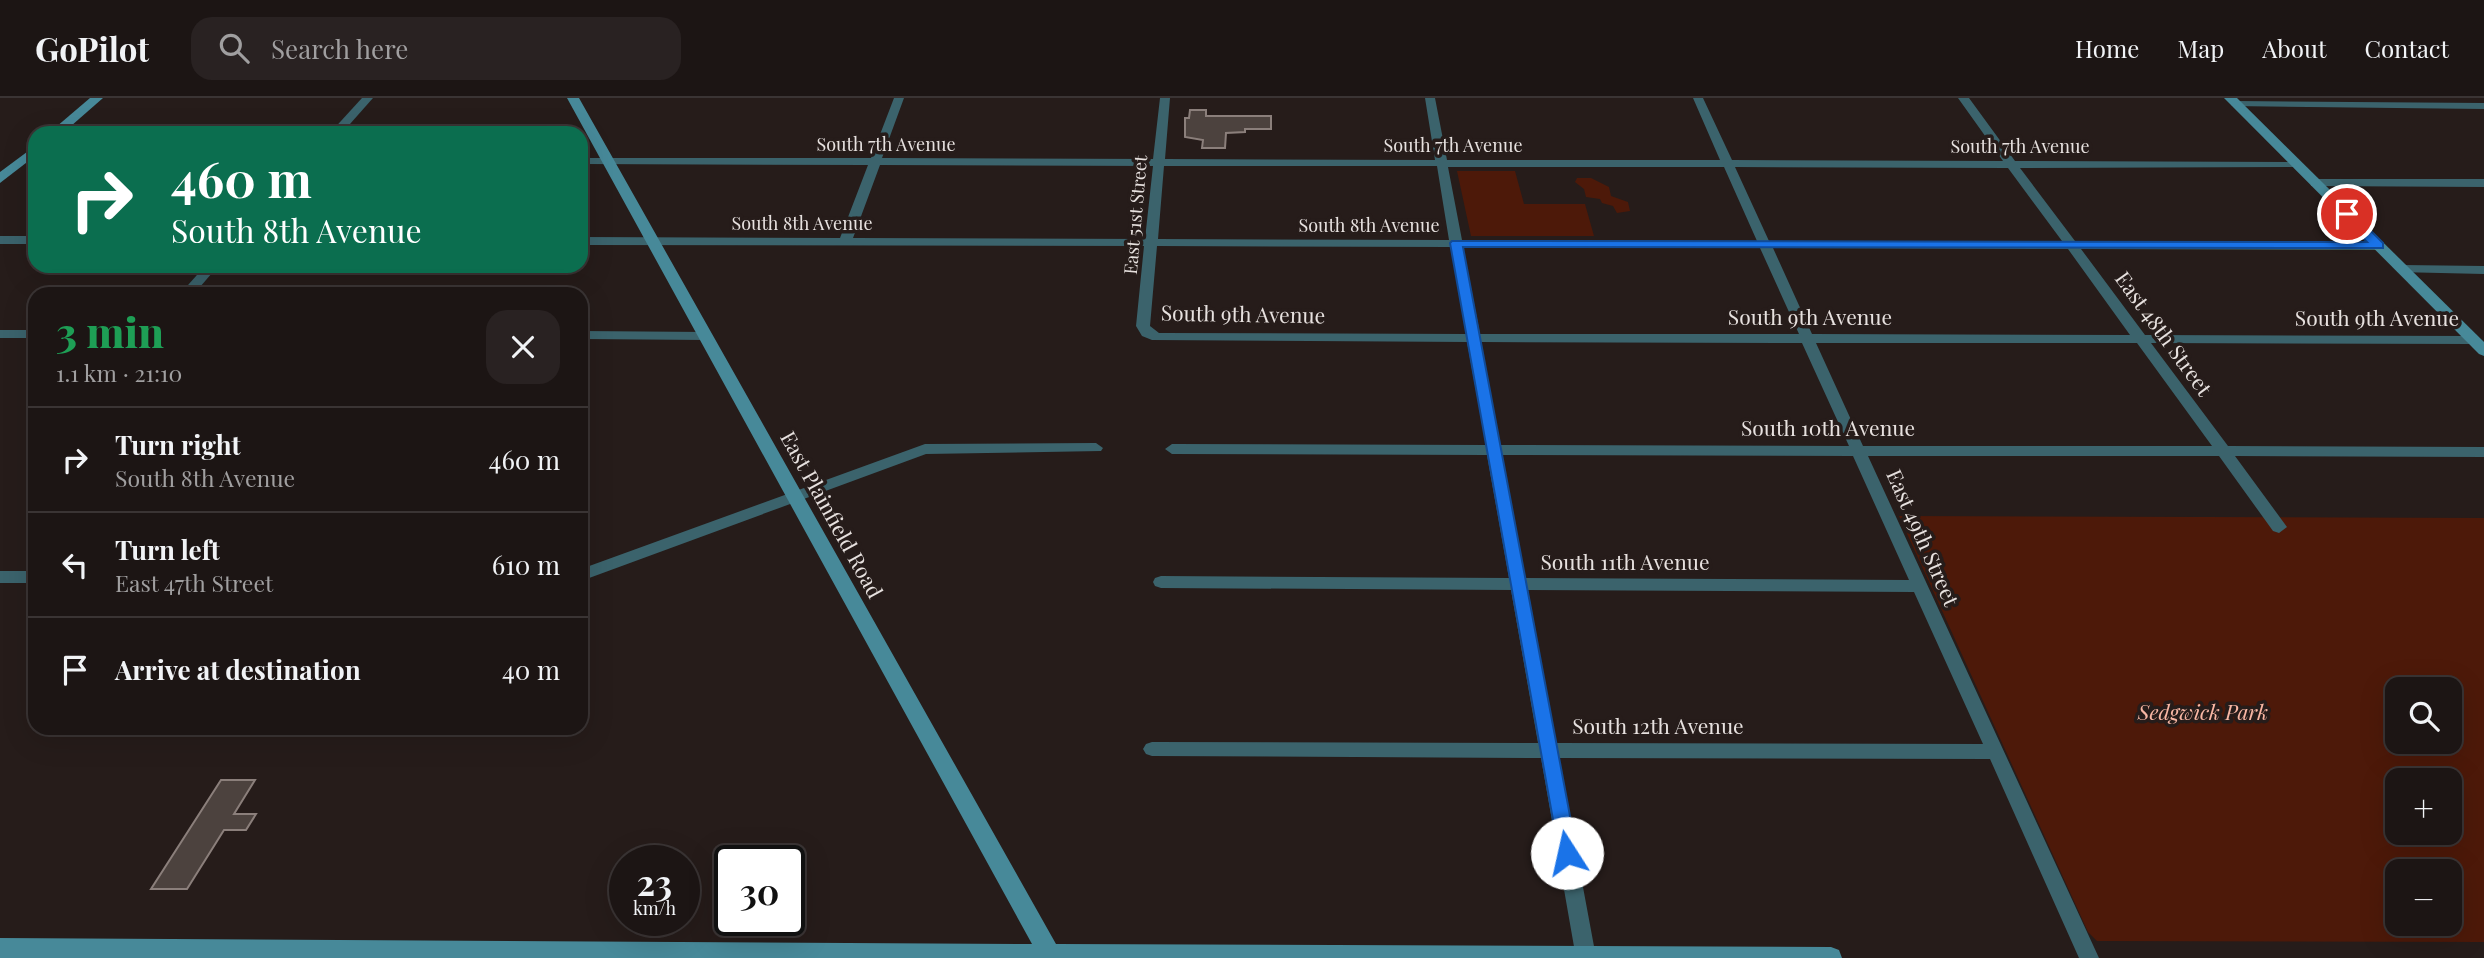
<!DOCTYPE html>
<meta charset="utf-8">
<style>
:root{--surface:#1c1514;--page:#292222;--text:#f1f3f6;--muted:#a09fa0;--line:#3a3434}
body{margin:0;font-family:"Playfair Display",serif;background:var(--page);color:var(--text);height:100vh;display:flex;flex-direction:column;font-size:26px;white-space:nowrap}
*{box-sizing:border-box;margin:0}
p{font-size:23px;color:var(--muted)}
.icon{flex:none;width:38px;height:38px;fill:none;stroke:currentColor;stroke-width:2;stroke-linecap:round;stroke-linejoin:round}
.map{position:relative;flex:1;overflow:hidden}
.side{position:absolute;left:28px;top:189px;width:560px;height:448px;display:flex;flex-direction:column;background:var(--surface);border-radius:21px;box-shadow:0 7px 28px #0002,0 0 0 2px var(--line)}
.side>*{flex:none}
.top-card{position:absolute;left:28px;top:28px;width:560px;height:147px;border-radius:21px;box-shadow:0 7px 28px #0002,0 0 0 2px var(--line);background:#0b6e4f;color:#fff;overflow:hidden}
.buttons{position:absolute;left:2385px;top:579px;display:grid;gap:14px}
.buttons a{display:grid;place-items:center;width:77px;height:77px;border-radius:14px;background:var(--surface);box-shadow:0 7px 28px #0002,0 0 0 2px var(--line);font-size:35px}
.speed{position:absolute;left:609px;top:747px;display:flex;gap:14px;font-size:35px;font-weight:700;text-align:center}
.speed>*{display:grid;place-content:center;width:91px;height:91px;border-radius:50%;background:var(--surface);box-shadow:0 7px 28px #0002,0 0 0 2px var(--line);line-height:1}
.speed small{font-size:18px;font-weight:400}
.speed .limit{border:4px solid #111;border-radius:10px;background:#fff;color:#111}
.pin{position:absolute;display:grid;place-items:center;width:60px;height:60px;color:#fff;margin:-30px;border:4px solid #fff;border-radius:50%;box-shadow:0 2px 7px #0007}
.me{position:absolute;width:77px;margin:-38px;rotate:350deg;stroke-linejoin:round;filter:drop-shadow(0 0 5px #0008)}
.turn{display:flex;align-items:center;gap:24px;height:147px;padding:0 28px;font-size:32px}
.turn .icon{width:91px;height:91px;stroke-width:2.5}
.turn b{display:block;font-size:49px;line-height:60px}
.round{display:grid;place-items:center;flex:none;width:74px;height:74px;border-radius:21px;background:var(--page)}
.headline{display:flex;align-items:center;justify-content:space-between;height:119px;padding:0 28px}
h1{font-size:42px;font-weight:800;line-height:52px;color:#1e9e55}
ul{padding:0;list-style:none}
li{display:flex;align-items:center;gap:21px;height:105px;padding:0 28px;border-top:2px solid var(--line)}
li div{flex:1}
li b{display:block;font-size:26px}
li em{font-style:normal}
header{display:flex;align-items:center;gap:42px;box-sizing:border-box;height:98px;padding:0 35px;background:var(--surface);border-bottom:2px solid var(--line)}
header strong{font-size:33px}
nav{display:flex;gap:38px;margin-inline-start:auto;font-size:24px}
.search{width:490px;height:63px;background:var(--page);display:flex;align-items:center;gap:18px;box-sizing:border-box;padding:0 24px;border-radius:21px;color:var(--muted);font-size:26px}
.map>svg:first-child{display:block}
.green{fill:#4d1909;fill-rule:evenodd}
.building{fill:#4c423e;stroke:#8b7f7b;stroke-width:2}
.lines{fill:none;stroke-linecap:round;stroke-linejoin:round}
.minor{fill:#3b636c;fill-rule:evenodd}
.secondary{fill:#478999;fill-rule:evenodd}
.route{fill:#1a73e8;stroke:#114b97;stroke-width:2}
.labels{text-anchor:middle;stroke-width:7;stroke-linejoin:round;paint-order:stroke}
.far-street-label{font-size:18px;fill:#e7e1df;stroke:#261c1a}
.street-label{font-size:21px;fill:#e7e1df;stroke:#261c1a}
.park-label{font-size:21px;font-style:italic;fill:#f9b7a4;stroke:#261c1a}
</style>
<header>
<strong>GoPilot</strong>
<div class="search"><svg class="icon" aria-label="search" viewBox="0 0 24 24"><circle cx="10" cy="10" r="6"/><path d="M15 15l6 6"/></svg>Search here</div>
<nav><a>Home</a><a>Map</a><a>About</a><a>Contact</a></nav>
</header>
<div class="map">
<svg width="2484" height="860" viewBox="0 0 2484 860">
<rect width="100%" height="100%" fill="#261c1a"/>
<g class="green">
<path d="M1457 73H1515L1524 106H1585L1594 138H1471Z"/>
<path d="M1577 80H1591L1609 89 1611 98 1628 104 1630 113 1617 115 1613 108 1602 105 1600 101 1586 99 1584 91 1575 84Z"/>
<path d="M1899 418 2484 420V844L2097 843 2088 834ZM2398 592H2450V644H2398ZM2398 682H2450V735H2398ZM2398 774H2450V826H2398Z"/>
</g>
<g class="building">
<path d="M1190 12H1206V18H1271V31H1245V34L1226 35 1225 50H1202L1203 42 1185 39V20H1189Z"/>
<path d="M221 682H255L234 716H256L246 732H224L187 791H151Z"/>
</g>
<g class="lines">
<g class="minor">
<path d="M362 0H373L342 35H330Z"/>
<path d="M894 0H904L882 60 1153 61 1160 0H1170L1165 61 1435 62 1425 0H1435L1447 62H1720L1693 0H1703L1732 62 2003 63 1958 0H1969L2015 63 2297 64 2303 67 2301 69 2020 70 2075 143 2382 145V151L2378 152 2081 151 2145 237 2473 238 2480 242 2473 246 2151 245 2228 348 2484 349V359L2235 358 2287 429 2279 435 2273 433 2219 358H1868L2099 860H2079L1990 661 1559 660 1596 859 1576 860 1541 660 1152 658 1146 656 1143 651 1146 646 1152 644 1538 645 1511 492 1161 490 1155 488 1153 484 1155 480 1161 478 1509 480 1487 357 1172 356 1165 351 1172 346 1486 347 1467 244 1152 242 1142 238 1136 228 1144 148 581 147V139L840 140 868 67 581 66V60H871ZM880 67 1153 68 1145 141 853 140ZM1164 68H1437L1449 142 1158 141ZM1448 69H1724L1757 143 1462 142ZM1735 69 2008 70 2062 143H1769ZM1157 148 1451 149 1466 236 1159 235 1150 228ZM1463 149 1760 150 1799 236H1480ZM1773 150 2068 151 2130 237 1812 236ZM1481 244 1802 245 1849 348 1500 347ZM1816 245H2137L2212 348H1863ZM1502 357 1853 358 1909 482 1525 480ZM1528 492 1914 494 1983 646 1556 645Z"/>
<path d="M2236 3 2484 5V11L2232 8 2231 6Z"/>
<path d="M2315 81H2484V89L2311 88V82Z"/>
<rect x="0" y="138" width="35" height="8"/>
<path d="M2402 167 2484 168V176L2397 174V168Z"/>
<path d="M205 168H218L194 196H180Z"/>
<rect x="0" y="232" width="35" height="8"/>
<path d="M581 233 706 234 713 238 706 242 581 241Z"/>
<path d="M1096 345 1103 350 1101 353 926 356 581 483V471L925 346Z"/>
<rect x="0" y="473" width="35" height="12"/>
</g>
<g class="secondary">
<path d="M90 0H103L63 35H49Z"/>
<path d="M567 0H579L1056 846 1831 849 1839 852 1842 860H0V840L1032 846Z"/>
<path d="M2224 0H2237L2484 244V258L2479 256Z"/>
<path d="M35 48V58L0 85V74Z"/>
</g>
</g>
<path class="route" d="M2347 112 2351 113 2383 145V150L1463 149 1577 755 1574 761 1567 764 1560 761 1450 145 1452 143 2367 144 2340 116Z"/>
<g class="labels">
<g class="far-street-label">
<text x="886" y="53">South 7th Avenue</text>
<text x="1453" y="54">South 7th Avenue</text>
<text x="2020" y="55">South 7th Avenue</text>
<text transform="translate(1136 117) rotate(-85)" y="6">East 51st Street</text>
<text x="802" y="132">South 8th Avenue</text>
<text x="1369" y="134">South 8th Avenue</text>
</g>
<g class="street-label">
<text transform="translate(1243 217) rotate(1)" y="7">South 9th Avenue</text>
<text x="1810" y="227">South 9th Avenue</text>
<text x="2377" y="228">South 9th Avenue</text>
<text transform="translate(2163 236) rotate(54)" y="7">East 48th Street</text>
<text x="1828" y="338">South 10th Avenue</text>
<text transform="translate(831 417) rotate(61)" y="7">East Plainfield Road</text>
<text transform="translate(1922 440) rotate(66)" y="7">East 49th Street</text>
<text x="1625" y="472">South 11th Avenue</text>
<text x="1658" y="636">South 12th Avenue</text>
</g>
<g class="park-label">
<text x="2203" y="622">Sedgwick Park</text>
</g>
</g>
</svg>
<div class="buttons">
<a><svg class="icon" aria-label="search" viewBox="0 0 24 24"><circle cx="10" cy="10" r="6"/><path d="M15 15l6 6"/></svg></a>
<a>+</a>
<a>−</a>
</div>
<div class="speed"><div>23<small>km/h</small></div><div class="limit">30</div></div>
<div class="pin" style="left:2347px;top:116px;background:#d93025"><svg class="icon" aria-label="arrive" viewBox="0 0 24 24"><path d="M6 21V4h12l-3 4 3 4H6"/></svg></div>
<svg class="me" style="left:1567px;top:755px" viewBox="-20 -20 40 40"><circle r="19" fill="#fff"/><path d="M0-13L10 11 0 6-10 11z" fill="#1a73e8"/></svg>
<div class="top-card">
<div class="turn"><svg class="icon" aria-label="right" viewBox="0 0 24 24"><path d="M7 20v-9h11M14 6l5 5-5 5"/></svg><div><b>460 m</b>South 8th Avenue</div></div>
</div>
<section class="side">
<div class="headline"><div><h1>3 min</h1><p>1.1 km · 21:10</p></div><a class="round"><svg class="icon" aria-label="close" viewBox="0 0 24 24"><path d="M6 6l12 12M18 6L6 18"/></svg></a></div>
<ul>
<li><svg class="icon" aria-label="right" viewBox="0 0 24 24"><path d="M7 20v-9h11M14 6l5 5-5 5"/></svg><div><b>Turn right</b><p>South 8th Avenue</p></div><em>460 m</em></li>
<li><svg class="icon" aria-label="left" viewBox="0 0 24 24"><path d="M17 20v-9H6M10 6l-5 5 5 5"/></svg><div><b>Turn left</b><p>East 47th Street</p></div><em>610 m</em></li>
<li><svg class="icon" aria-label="arrive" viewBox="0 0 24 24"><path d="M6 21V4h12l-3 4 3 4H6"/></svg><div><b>Arrive at destination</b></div><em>40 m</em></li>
</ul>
</section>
</div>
